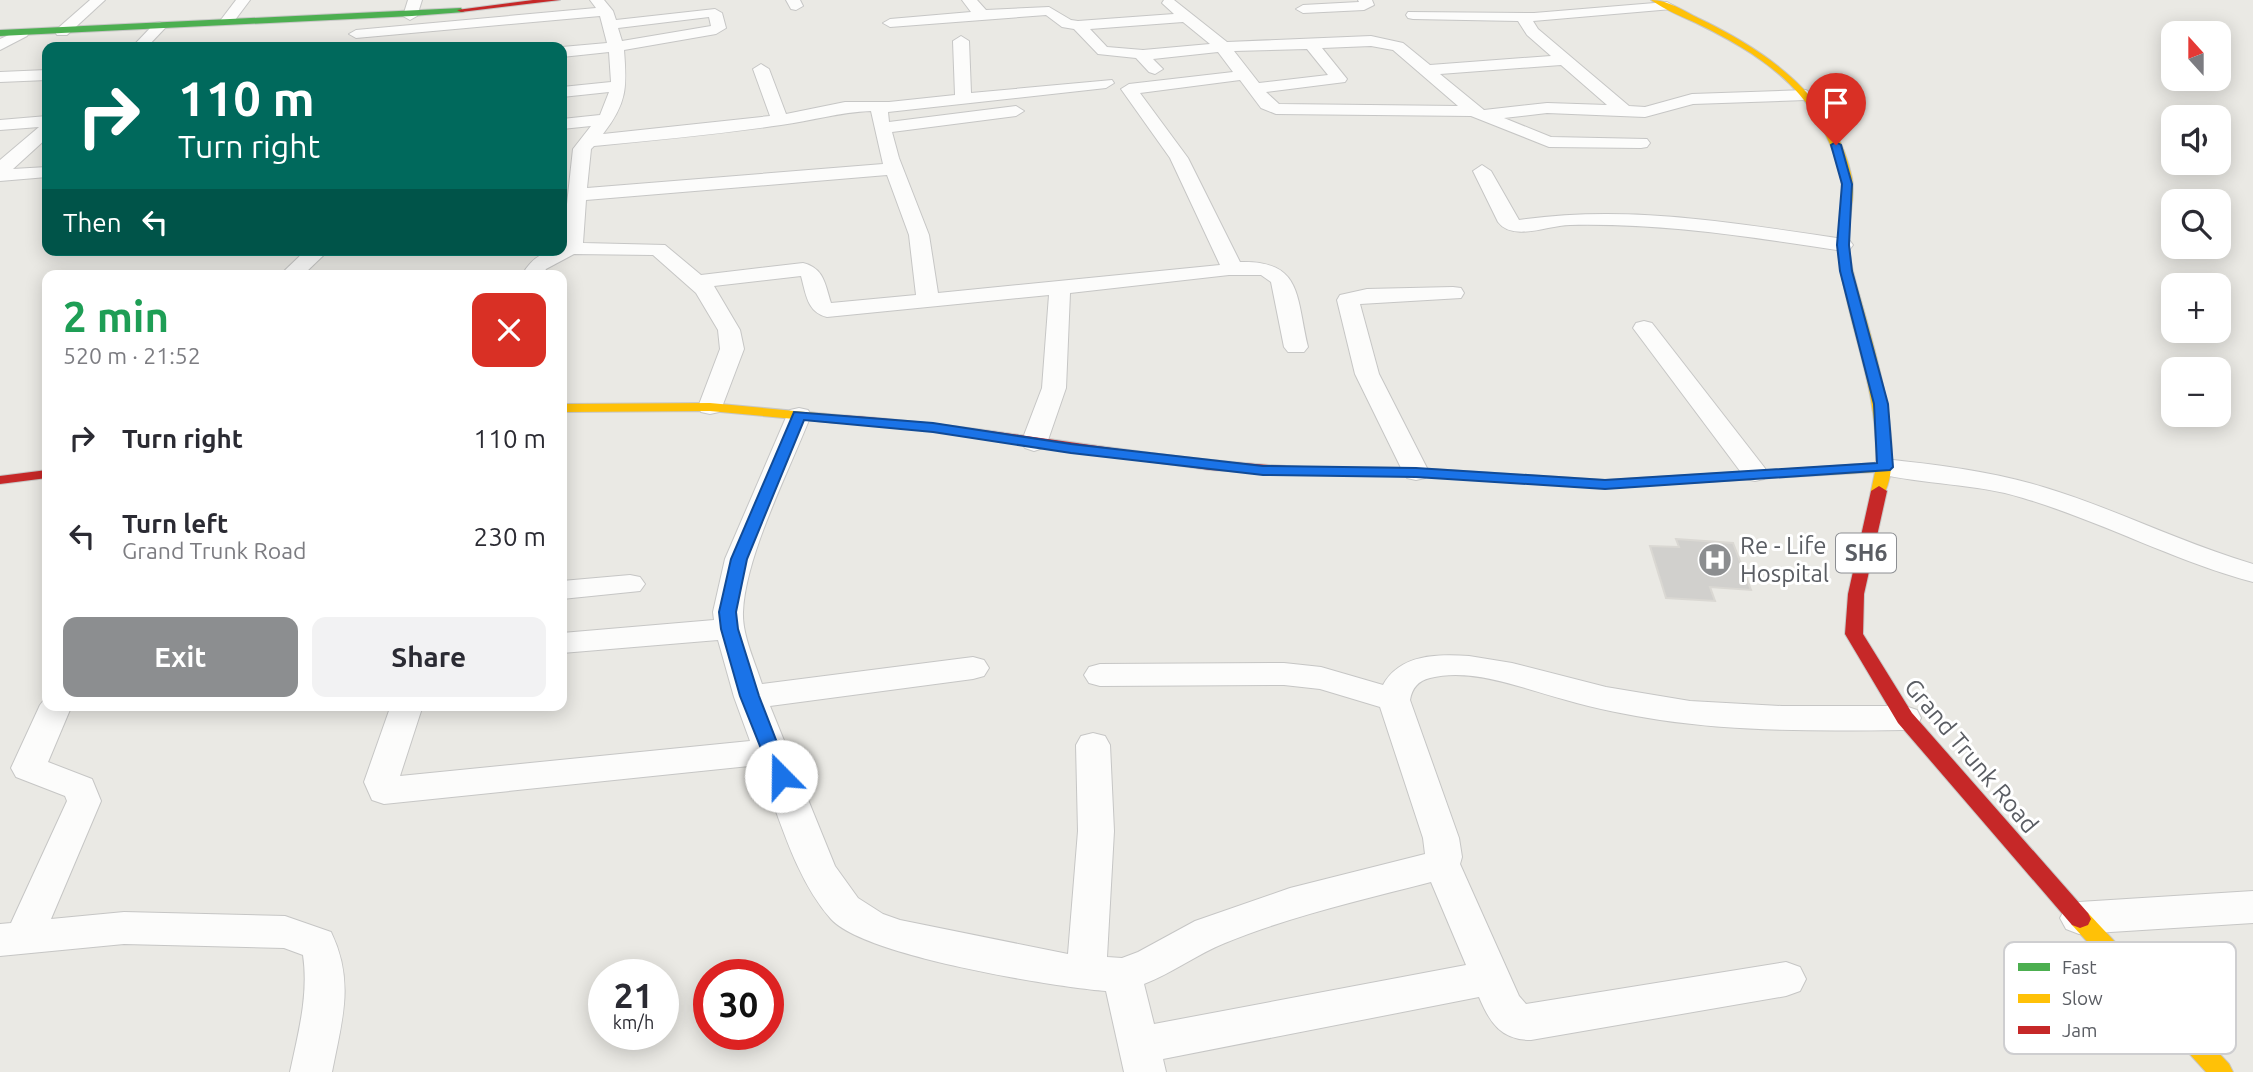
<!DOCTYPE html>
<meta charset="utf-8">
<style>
:root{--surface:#fff;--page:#f2f2f3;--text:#2b2b33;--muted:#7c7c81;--accent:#8c8e90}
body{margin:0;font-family:Ubuntu,sans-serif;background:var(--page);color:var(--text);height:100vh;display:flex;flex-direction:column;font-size:26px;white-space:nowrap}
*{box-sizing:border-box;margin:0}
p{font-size:23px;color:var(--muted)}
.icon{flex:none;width:38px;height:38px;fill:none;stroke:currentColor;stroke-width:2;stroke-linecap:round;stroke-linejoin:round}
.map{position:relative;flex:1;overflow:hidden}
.drawer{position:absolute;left:42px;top:270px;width:525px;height:441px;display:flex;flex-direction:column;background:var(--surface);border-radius:14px;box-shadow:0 4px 18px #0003}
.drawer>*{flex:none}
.guide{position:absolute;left:42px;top:42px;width:525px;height:214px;border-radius:14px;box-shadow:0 4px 18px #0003;background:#00695c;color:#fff;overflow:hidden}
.needle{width:46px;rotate:339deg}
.controls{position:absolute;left:2161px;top:21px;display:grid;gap:14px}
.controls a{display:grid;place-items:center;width:70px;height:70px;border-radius:14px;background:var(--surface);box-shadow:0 4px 18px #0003;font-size:35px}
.speed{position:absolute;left:588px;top:959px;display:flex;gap:14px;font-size:35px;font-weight:700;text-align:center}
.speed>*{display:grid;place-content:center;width:91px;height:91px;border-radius:50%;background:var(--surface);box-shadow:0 4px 18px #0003;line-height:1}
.speed small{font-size:18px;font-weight:400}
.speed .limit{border:10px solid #d22;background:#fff;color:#111}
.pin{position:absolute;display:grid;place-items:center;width:60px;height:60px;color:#fff;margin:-72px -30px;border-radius:50% 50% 50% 0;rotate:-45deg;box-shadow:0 0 7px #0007}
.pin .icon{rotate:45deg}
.me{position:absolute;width:77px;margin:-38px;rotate:338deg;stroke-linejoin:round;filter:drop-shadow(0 0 5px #0008)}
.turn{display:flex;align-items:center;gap:24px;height:147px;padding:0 21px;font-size:32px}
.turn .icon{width:91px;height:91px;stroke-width:2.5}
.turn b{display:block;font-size:49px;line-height:60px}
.then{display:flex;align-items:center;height:66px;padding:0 21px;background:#0003;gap:14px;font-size:26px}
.round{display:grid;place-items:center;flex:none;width:74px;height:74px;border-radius:14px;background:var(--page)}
.overview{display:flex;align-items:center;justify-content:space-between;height:119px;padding:0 21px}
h1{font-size:42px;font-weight:700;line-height:52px;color:#1e9e55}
.button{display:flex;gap:14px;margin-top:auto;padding:14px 21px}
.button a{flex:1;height:80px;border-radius:14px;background:var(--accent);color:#fff;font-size:28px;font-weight:700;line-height:80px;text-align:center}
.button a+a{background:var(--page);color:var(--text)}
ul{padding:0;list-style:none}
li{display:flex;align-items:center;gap:21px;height:98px;padding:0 21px}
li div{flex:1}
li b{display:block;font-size:26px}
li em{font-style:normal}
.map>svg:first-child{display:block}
.building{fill:#d1d0cd;stroke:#dad8d3;stroke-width:2}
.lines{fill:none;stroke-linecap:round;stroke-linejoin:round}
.street-casing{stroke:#c6c6c5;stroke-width:2}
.fast-casing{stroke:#c7c7c6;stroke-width:2}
.slow-casing{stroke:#c7c7c6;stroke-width:2}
.jam-casing{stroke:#c7c7c6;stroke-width:2}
.street{fill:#fcfcfb;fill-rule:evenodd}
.fast{fill:#4caf50;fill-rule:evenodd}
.slow{fill:#ffc107;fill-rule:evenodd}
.jam{fill:#c62828;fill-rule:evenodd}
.route{fill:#1a73e8;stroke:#114b97;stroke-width:2}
.labels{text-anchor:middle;stroke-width:6;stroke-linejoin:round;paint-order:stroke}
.shield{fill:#fff;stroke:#8c8e92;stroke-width:2}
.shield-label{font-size:23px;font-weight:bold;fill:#5a5d63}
.poi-label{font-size:24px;fill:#5a5d63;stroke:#fff;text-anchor:start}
.street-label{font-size:24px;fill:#5a5d63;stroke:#fff}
.key{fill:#fff;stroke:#ceced0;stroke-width:2}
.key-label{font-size:19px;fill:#5a5d63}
</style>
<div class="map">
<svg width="2253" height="1072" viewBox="0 0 2253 1072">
<rect width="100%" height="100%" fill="#eae9e4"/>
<path class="building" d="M1676 539 1733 543 1751 590 1710 587 1715 601 1666 598 1650 546 1679 547Z"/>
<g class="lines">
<g class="street-casing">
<g id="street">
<path d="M90 0H105L67 35H57L55 32 57 29Z"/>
<path d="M236 0H250L232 24H222L220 21Z"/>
<path d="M408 0H422L417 16 410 20 403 16Z"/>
<path d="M590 0H604L613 11 616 20 715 9 722 13 726 28 716 34 624 50C627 88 627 103 603 134L770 116 753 69 761 64 769 69 786 114 845 102H889L955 95 953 41 961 36 969 41 971 93 1112 80 1114 83 1106 88 888 112 889 122 1016 106 1024 111 1016 116 892 132 899 158 929 235 938 293 1220 265 1170 158 1121 89 1129 84 1233 72 1218 52 1153 59 1163 69 1155 74 1149 72 1136 58 1098 54 1074 29 1062 27 1046 15 890 27 883 23 890 19 971 12 962 0H977L986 10 1049 7 1071 20 1078 21 1174 14 1162 3 1164 0H1174L1227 42 1371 36 1403 43 1430 65 1551 56 1527 35 1518 21 1413 19 1408 18 1406 15 1408 12 1534 13 1667 2 1674 6 1672 9 1533 21 1538 29 1629 106 1645 107 1692 94 1806 90 1814 95 1806 100 1693 104 1645 117 1547 113 1504 118 1551 137 1647 139 1650 143 1647 147 1641 148 1549 147 1471 116 1276 114 1261 108 1240 80 1140 93 1188 158 1240 262C1303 260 1296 298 1308 347L1304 352H1288L1284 347 1271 282 1261 275H1229L1070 293 1066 388 1047 443 1043 448 1034 451 1025 448 1021 443 1042 388 1049 295 827 317C807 312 806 294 801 276L714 286 740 330 744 349 722 407 719 412 710 414 701 412 698 407 720 349 718 330 696 293 653 255 574 254 546 269 543 275H522C531 259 543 250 562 250L573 149 591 126 562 129V119L600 115 609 92 562 97V87L611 82 609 52 562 57V47L607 43 600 16 356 38 349 34 356 30 596 8ZM709 17 711 26 622 41 618 28ZM1183 22 1210 44 1143 50 1107 47 1090 29ZM1371 46 1393 50 1458 106 1279 104 1266 92 1345 82 1347 79 1322 48ZM1307 49 1328 75 1259 83 1234 51ZM1561 65 1607 105 1547 103 1484 110 1440 74ZM871 111 883 164 587 188 591 149 594 146C656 140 719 134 781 125 811 121 840 112 871 111ZM887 175 909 235 916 295 831 303C825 284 824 268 803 263L701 275 665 245 583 243 586 200Z"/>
<path d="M786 0H800L803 6 796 10 791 9Z"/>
<path d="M1358 0H1372L1374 5 1364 10 1303 13 1296 9 1303 5 1359 2Z"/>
<path d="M160 22 167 26 147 47H132L155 23Z"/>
<path d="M22 29 27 30 29 33 27 36 0 50V39Z"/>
<path d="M47 70V80L0 82V72Z"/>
<path d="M47 116V138L13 169 47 167V177L0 181V160L39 127 0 130V120Z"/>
<path d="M1482 165 1491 171 1519 220C1628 204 1735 223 1843 239L1850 241 1853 245 1850 249 1843 251C1752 237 1662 223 1570 225 1549 225 1513 242 1498 222L1473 171Z"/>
<path d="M306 250H329L303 275H280Z"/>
<path d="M1453 287 1461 288 1464 293 1461 298 1360 304 1379 374 1429 472 1425 478 1416 480 1407 478 1403 472 1355 374 1337 300 1340 295 1367 289Z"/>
<path d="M1644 321 1652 323 1764 467 1768 473 1764 479 1755 481 1746 479 1633 328 1636 323Z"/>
<path d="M799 408 808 410 811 415C790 469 745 556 743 612 742 635 755 662 762 684L973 657 984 660 989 668 984 676 973 679 770 706 835 866 858 898 883 914 900 920 1068 954 1078 831 1076 745 1081 736 1093 733 1105 736 1110 745 1114 831 1107 957 1122 958 1138 952 1195 921 1290 888 1425 854 1423 838 1380 707 1320 689 1284 685 1100 686 1089 683 1084 675 1089 667 1100 664 1284 663 1321 667 1383 685C1400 654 1437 654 1469 656L1512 663 1606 687 1690 701 1782 706H1905L1917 710 1921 718 1917 726 1905 730C1823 731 1741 732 1660 720 1628 715 1597 709 1566 700 1524 689 1473 667 1430 678 1418 681 1412 688 1410 700L1459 838 1462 857 1460 864 1519 996 1526 1004 1786 962 1800 967 1806 979 1800 991 1786 996 1531 1040C1501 1040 1490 1023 1479 997L1163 1059 1166 1072H1124L1106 991C1054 987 864 956 831 919 794 877 779 815 759 765L384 804 372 800 364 782 391 705H423L400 776 750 741 734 697 718 640 562 653V633L714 620 713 612 725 559 787 415 790 410ZM1431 882 1466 965 1154 1024 1144 984C1173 973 1197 954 1225 943 1291 916 1362 900 1431 882Z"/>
<path d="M1885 459C1938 465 1991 471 2043 487 2114 508 2181 543 2253 564V582C2174 561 2101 521 2023 498 1975 483 1924 485 1876 473L1872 467 1876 461Z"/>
<path d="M630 575 640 577 645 584 640 591 562 599V581Z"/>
<path d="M47 696V705H72L48 762 92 779 101 801 51 919 124 912 285 916 331 932C355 982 342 1020 332 1072H290C298 1034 309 995 303 955L284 948 124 944 0 956V924L11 923 67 801 65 796 16 777 11 768 40 705Z"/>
<path d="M2253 891V923L2079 934 2066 929 2060 918 2066 907 2079 902Z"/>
</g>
</g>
<g class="fast-casing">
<g id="fast">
<path d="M461 8 464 12 412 16 0 36V30Z"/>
<path d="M1303 467 1416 468 1605 480 1789 469 1796 473 1789 477 1605 488 1416 476 1298 474 1296 471Z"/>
</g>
</g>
<g class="slow-casing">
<g id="slow">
<path d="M1651 0C1668 0 1684 11 1700 19 1767 51 1836 99 1852 178 1855 195 1850 213 1849 231 1848 249 1851 266 1856 283 1870 334 1908 449 1884 494H1874L1871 491 1875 472 1789 477 1782 473 1789 469 1876 463C1878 386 1849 331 1839 259 1835 231 1847 202 1840 174 1833 145 1818 116 1799 94 1772 63 1735 42 1698 24 1683 17 1665 10 1651 0Z"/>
<path d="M710 403 838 415 845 419 838 423 710 411 562 412V404Z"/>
<path d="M2080 910 2088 913 2229 1064 2233 1072H2206L2072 925 2069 919 2072 913Z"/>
</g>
</g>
<g class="jam-casing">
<g id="jam">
<path d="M533 0H560L461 12 457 10Z"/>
<path d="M838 415C994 425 1147 460 1303 467L1310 471 1303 475 1210 470 934 431 833 422 831 419Z"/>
<path d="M47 470V478L0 484V476Z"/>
<path d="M1879 486 1887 491 1864 594 1863 634 1912 713 2088 913 2091 919 2088 925 2080 928 2072 925 1898 723 1845 634 1848 594 1871 491Z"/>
</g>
</g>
<use href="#street" class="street"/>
<use href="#fast" class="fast"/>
<use href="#slow" class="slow"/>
<use href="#jam" class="jam"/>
</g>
<path class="route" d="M1836 142 1841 145 1852 184 1849 245 1852 271 1888 404 1893 467 1890 470 1605 489 1416 477 1263 475 1071 453 933 432 804 420 747 559 736 612 738 629 759 696 790 776 788 781 781 783 774 781 740 696 721 629 719 612 731 559 794 412 933 423 1071 444 1263 466 1416 468 1605 480 1877 463 1874 404 1840 271 1837 245 1842 184 1831 145Z"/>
<defs>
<g id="hospital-disc" transform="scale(1.75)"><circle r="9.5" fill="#8c8e90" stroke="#fff"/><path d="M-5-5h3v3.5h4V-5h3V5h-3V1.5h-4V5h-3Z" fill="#fff"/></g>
</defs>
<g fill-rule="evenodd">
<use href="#hospital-disc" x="1715" y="560"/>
</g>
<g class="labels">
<rect class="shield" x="1836" y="533.5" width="60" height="39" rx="5"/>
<g class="shield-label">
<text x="1866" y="561">SH6</text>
</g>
<g class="poi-label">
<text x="1740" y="554">Re - Life<tspan x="1740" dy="28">Hospital</tspan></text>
</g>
<g class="street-label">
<text transform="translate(1971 756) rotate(50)" y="8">Grand Trunk Road</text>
</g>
</g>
<rect x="2004" y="942" width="232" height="112" rx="10" class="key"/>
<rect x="2018" y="963" width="32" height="8" fill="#4caf50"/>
<rect x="2018" y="994" width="32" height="9" fill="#ffc107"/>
<rect x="2018" y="1026" width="32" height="8" fill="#c62828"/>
<g class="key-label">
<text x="2062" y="974">Fast</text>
<text x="2062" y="1005">Slow</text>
<text x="2062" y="1037">Jam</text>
</g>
</svg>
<div class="controls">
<a><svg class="needle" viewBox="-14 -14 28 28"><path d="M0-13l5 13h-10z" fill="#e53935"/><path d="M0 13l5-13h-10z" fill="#7c7c81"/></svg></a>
<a><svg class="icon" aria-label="sound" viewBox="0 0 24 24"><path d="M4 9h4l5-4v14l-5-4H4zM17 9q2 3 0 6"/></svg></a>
<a><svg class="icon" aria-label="search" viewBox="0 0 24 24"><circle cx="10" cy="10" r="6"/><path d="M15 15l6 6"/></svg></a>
<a>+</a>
<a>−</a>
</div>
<div class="speed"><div>21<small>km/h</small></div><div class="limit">30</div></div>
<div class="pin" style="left:1836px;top:145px;background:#d93025"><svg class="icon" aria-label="arrive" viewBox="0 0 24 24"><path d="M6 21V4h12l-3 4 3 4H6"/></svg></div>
<svg class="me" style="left:781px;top:776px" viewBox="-20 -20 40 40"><circle r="19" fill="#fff"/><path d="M0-13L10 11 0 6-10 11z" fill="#1a73e8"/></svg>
<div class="guide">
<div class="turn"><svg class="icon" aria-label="right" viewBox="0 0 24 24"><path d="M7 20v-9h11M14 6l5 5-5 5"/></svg><div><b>110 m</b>Turn right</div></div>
<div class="then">Then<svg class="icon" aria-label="left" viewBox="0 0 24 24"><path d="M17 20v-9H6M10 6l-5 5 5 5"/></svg></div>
</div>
<section class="drawer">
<div class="overview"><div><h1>2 min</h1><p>520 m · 21:52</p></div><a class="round" style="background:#d93025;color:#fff"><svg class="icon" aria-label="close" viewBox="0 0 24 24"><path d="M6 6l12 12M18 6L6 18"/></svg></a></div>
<ul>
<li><svg class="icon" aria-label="right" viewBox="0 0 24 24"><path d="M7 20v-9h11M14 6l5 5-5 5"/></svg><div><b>Turn right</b></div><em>110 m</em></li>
<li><svg class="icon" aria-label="left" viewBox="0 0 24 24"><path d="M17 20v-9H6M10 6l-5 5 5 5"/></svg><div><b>Turn left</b><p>Grand Trunk Road</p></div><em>230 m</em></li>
</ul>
<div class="button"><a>Exit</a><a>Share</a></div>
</section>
</div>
